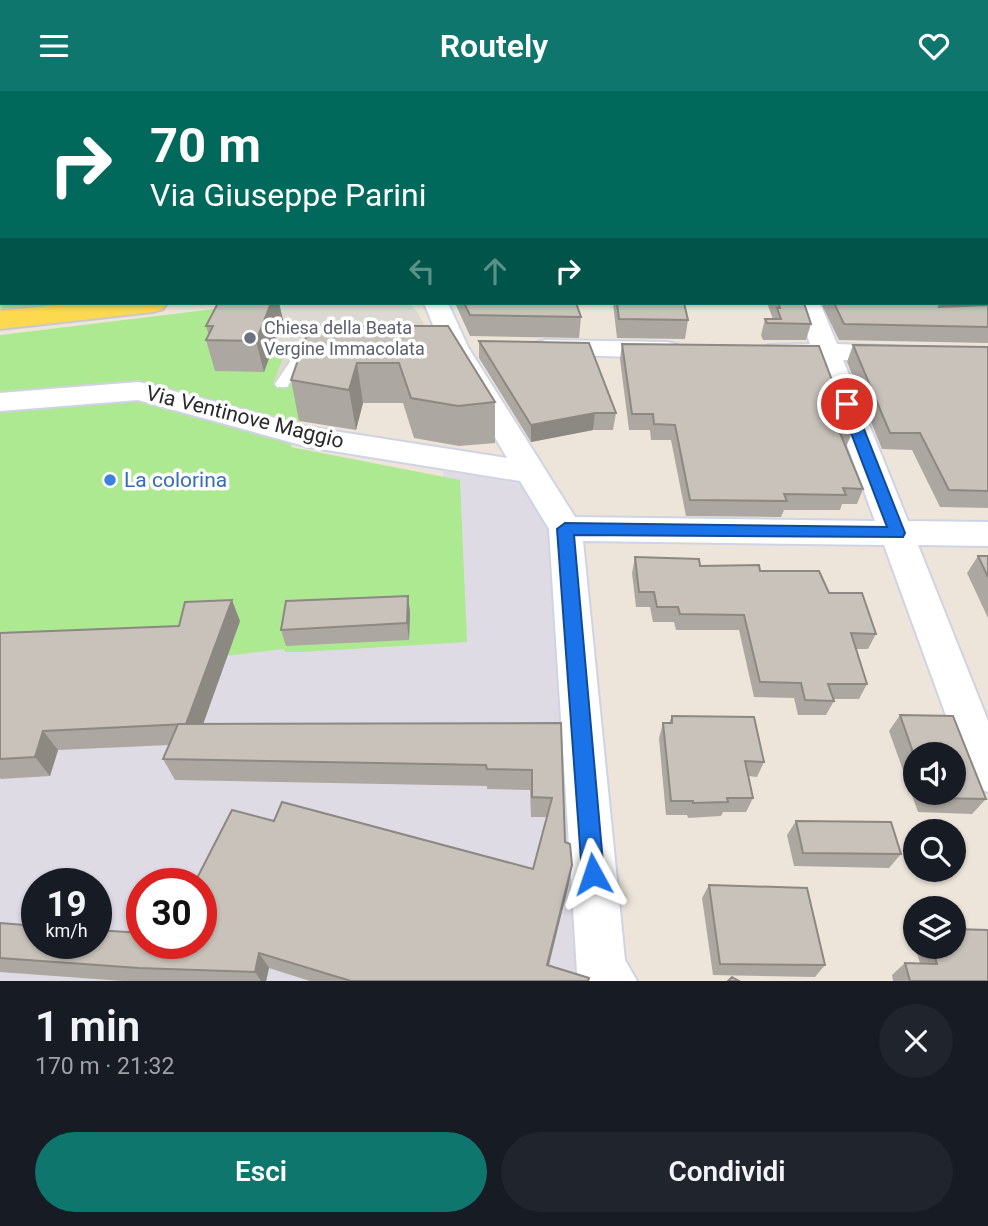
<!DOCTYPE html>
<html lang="it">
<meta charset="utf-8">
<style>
:root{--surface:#171b24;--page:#20242c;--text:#f1f3f6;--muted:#9ea1a6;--accent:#0f766e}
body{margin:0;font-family:Roboto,sans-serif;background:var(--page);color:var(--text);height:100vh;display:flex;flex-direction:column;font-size:26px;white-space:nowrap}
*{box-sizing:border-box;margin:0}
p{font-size:23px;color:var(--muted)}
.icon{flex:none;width:38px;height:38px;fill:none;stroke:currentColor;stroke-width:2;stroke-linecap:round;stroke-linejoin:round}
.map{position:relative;height:890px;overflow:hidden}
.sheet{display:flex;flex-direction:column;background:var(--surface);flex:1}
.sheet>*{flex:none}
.top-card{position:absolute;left:0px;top:0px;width:989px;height:214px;box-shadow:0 2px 5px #0004;background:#00695c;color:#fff;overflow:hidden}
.buttons{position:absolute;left:903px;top:651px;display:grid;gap:14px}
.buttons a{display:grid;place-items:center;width:63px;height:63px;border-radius:50%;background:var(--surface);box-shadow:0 2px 5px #0004;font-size:35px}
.speed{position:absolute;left:21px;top:777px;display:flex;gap:14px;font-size:35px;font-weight:700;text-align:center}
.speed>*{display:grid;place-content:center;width:91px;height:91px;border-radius:50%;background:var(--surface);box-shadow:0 2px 5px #0004;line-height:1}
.speed small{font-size:18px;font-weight:400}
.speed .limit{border:10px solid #d22;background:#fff;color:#111}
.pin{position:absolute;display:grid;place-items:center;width:60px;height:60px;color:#fff;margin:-30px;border:4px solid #fff;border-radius:50%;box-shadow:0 2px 7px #0007}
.me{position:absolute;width:77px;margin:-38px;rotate:355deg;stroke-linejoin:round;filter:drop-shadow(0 0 5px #0008)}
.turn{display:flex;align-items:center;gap:24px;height:147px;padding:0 35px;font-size:32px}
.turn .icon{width:91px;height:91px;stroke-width:2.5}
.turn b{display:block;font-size:49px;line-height:60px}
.lanes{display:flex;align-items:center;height:66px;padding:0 35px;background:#0003;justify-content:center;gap:35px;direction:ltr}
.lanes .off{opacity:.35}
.round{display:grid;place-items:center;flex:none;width:74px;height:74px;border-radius:37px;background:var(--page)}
.summary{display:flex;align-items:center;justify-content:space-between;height:119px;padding:0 35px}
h1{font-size:42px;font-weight:600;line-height:52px}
.primary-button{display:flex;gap:14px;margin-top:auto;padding:14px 35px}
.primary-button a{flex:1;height:80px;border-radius:42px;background:var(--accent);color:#fff;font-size:28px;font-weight:600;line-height:80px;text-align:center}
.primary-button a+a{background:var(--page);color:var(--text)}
header{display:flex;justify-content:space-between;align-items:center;height:91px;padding:0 35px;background:var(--accent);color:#fff;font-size:32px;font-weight:600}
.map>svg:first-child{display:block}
.industrial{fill:#dedbe5;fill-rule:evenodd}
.green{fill:#ade991}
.plaza{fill:#ddd8d1}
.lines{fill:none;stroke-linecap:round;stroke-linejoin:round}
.canal{fill:#63cefa;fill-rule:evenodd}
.service-casing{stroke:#cfd3e4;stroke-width:3}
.minor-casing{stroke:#cfd3e4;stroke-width:4}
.primary-casing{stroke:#c8c8c8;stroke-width:4}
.service{fill:#fff;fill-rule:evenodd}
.minor{fill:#fff;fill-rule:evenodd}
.primary{fill:#fdd94f;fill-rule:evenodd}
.wall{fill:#aca7a0;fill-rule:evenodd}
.shaded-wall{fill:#8c8882}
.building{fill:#c8c2ba;stroke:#8c8882;stroke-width:2}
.route{fill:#1a73e8;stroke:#114b97;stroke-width:2}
.worship-dot{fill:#6b7280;stroke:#fff;stroke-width:2.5}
.shop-dot{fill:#3f7fe0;stroke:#fff;stroke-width:2.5}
.labels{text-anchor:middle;stroke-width:7;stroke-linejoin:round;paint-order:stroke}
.far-worship-label{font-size:18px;fill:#5b616d;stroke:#fff;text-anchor:start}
.street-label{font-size:21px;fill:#2a2a2a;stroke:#fff}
.shop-label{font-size:21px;fill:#366cbe;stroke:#fff;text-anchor:start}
</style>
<header><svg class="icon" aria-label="menu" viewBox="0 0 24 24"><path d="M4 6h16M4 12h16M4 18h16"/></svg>Routely<svg class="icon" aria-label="heart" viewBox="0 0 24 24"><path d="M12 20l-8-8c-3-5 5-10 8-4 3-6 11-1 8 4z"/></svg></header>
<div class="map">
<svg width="988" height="890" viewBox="0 0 988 890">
<rect width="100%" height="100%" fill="#ede5da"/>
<path class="industrial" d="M443 380 532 394 562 441 601 890H0V532L446 509ZM37 793H96V852H37ZM142 793H201V852H142Z"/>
<g class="green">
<path d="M0 0H266L2 2V212H71L0 220Z"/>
<path d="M264 212H408L417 221 437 260 317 275 291 356 460 389 467 551 301 561H285L284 558 0 591V244Z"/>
</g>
<path class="plaza" d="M264 212H408L417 221 437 260 311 293H273L283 266 266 265Z"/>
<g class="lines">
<g class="canal">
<rect x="987" y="5" width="1" height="12"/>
<rect x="0" y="158" width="2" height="16"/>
</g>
<g class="service-casing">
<path id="service" d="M313 251 318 252V258L308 265 287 296H277L275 293 298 259Z"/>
</g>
<g class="minor-casing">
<g id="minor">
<path d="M424 212H448L468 256 575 426 875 430 816 269 768 266 764 260 768 254 810 253 796 212H820L837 253 904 256 908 262 904 268 895 270 843 269 908 430 988 431V455L918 454 988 630V701L973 696 967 682 884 454 583 450 625 869 637 890H581L577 881 549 438 520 390 308 356 138 309 0 320V302L139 291 308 336 507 367 442 256Z"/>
<path d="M546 249 667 251 676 253 680 259 676 265 667 267 537 263 533 257 537 251Z"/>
</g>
</g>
<g class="primary-casing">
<g id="primary">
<rect x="987" y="41" width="1" height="14"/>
<path d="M77 212H167L163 218 153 221 0 238V220Z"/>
</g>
</g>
<use href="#service" class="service"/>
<use href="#minor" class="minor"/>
<use href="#primary" class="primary"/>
</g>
<g class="wall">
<path d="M833 0H936L930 2H833Z"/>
<path d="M218 212H279L283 229 264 281 215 280 206 249 209 245 206 235Z"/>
<path d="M455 212H576L581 226 579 247 470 245Z"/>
<path d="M613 212H684L688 229 685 248 617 247Z"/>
<path d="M767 212H804L811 233 806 249H763L761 244 765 228H773Z"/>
<path d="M821 212H976L970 215 988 214V252L839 249Z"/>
<path d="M310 235 495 311V352L459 355 414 347 403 312H363L356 339 299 330 291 289Z"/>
<path d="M479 250 616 322 613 339H593L531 351 479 267Z"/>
<path d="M622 253 852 342 846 356 863 398 857 413H842L840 419H784L781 426 686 425 671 349H651L650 339H629L620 268Z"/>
<path d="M853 254 988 256V417L940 416 912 359 882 358 847 271Z"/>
<path d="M978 465H988V527L967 482Z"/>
<path d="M635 466 700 475 760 480 829 502 876 543 868 558H856L867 593 859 608H833L834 610 826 624H798L794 607 754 606 739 539H676L674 531H653L650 516H636L632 482Z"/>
<path d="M408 505 410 522 409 549 286 555 281 539Z"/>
<path d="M240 530 203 633 561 632 565 751 569 792 549 874 588 890H310L269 877 266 890H123L0 881V832L201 852 274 730 533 778 547 726H531L530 699 487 698V695L175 689 163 668 169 654 58 659 50 685 1 688 0 687V542L179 535Z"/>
<path d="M900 624 986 708 972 723 918 721 889 640ZM915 663 954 702H915Z"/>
<path d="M672 625 764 671 757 686 748 685 753 707 746 721H723L721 725 688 727 687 724H666L659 647 663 632H669Z"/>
<path d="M796 730 901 763 889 777 794 775 787 744Z"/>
<path d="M709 794 825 874 815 886 713 884 702 807Z"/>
<path d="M915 847V856H954L988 890H893L892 884 905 872H920L913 849Z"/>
</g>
<g class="shaded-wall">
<path d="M916 0H936L930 2H910Z"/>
<path d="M271 212H279L283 229 264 281 256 250Z"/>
<path d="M947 212H976L931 232 938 216Z"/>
<path d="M357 272 363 312 356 339 349 299Z"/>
<path d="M595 322 593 339 531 351V334Z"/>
<path d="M408 505 410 522 409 549 407 532Z"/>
<path d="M232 509 240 530 196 653 186 634Z"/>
<path d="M43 640 58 659 50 685 35 666Z"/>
<path d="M572 774 569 792 545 889 547 874Z"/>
<path d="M259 862 269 877 266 890H261L255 881Z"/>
</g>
<g class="building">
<path d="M847 0H916L910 2H852Z"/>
<rect x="987" y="67" width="1" height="127"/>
<path d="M218 212H271L256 250 206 249 213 235H206Z"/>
<path d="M464 212H576L581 226 470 224Z"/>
<path d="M617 212H684L688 229 619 228Z"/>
<path d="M778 212H804L811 233 767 232 765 228H781L777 217H780Z"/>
<path d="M834 212H947L938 216 988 214V236L844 233Z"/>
<path d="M310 235H448L495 311 458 315 411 307 399 272H357L349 299 291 289Z"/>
<path d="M479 250 589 252 616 322H595L531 334Z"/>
<path d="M622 253 819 255 852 342H840L863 398 843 397 846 404 784 403 787 410 690 409 675 334 654 333 653 323H632Z"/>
<path d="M853 254 988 256V400L949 399 920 342H890Z"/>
<path d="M978 465H988V486Z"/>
<path d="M635 466 699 468 700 475 759 474 760 480H819L829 502H862L876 543 851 542 867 593H828L834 610 805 609 801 592 760 591 744 524 680 523 678 516H657L654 501H639Z"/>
<path d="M408 505 407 532 281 539 286 510Z"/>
<path d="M232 509 186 633 43 640 35 666 0 668V542L179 535 185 511Z"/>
<path d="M900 624 953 625 986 708 930 707 928 702H954V663H915V667Z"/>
<path d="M672 625 754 626 764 671 745 670 753 707H727L728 711 693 712V710H671L663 632H672Z"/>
<path d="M561 632 565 751 570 753 572 774 547 874 589 887 588 890H351L259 862 255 881 139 877 0 867V832L37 835V852H96V839L142 842V852H201V793H194L232 719 274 730 282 711 533 778 552 707 532 706V679L487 678 486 674 163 668 178 633Z"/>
<path d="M796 730 891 731 901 763 803 762Z"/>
<path d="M709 794 807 797 825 874 720 873Z"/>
<path d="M954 838 988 839V890H910L905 872 937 873 932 856H954Z"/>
<path d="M732 886 739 890H728Z"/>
</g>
<path class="route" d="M847 308 854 313 905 442 903 446 574 444 604 783 601 791 593 794 586 791 582 783 557 438 565 432 887 436 840 313Z"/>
<circle class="worship-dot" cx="250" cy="247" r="7"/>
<circle class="shop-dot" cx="110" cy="389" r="7"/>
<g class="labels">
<g class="far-worship-label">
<text x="264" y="243">Chiesa della Beata<tspan x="264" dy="21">Vergine Immacolata</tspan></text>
</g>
<g class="street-label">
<text transform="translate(245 326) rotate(14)" y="7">Via Ventinove Maggio</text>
</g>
<g class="shop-label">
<text x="124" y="396">La colorina</text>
</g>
</g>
</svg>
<div class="buttons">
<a><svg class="icon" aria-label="sound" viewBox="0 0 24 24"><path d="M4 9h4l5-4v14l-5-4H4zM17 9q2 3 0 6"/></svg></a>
<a><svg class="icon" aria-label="search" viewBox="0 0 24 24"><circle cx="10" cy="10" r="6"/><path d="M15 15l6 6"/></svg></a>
<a><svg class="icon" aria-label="layers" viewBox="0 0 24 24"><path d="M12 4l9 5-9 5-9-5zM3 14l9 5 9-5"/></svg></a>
</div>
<div class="speed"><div>19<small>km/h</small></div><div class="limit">30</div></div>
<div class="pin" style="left:847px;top:313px;background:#d93025"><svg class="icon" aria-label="arrive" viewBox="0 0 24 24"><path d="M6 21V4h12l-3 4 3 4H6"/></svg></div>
<svg class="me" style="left:593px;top:783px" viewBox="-20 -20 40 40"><path d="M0-17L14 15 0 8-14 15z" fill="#1a73e8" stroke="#fff" stroke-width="4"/></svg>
<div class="top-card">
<div class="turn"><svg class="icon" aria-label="right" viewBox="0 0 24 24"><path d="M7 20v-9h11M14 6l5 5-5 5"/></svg><div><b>70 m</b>Via Giuseppe Parini</div></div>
<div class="lanes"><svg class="icon off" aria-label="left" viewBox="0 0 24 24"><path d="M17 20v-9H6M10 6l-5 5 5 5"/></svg><svg class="icon off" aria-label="ahead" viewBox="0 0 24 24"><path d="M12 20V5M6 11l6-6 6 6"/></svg><svg class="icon" aria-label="right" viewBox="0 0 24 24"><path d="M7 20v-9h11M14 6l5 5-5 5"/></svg></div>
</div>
</div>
<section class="sheet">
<div class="summary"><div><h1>1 min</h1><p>170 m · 21:32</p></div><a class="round"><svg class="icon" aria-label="close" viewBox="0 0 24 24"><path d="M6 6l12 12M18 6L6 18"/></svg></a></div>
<div class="primary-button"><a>Esci</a><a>Condividi</a></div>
</section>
